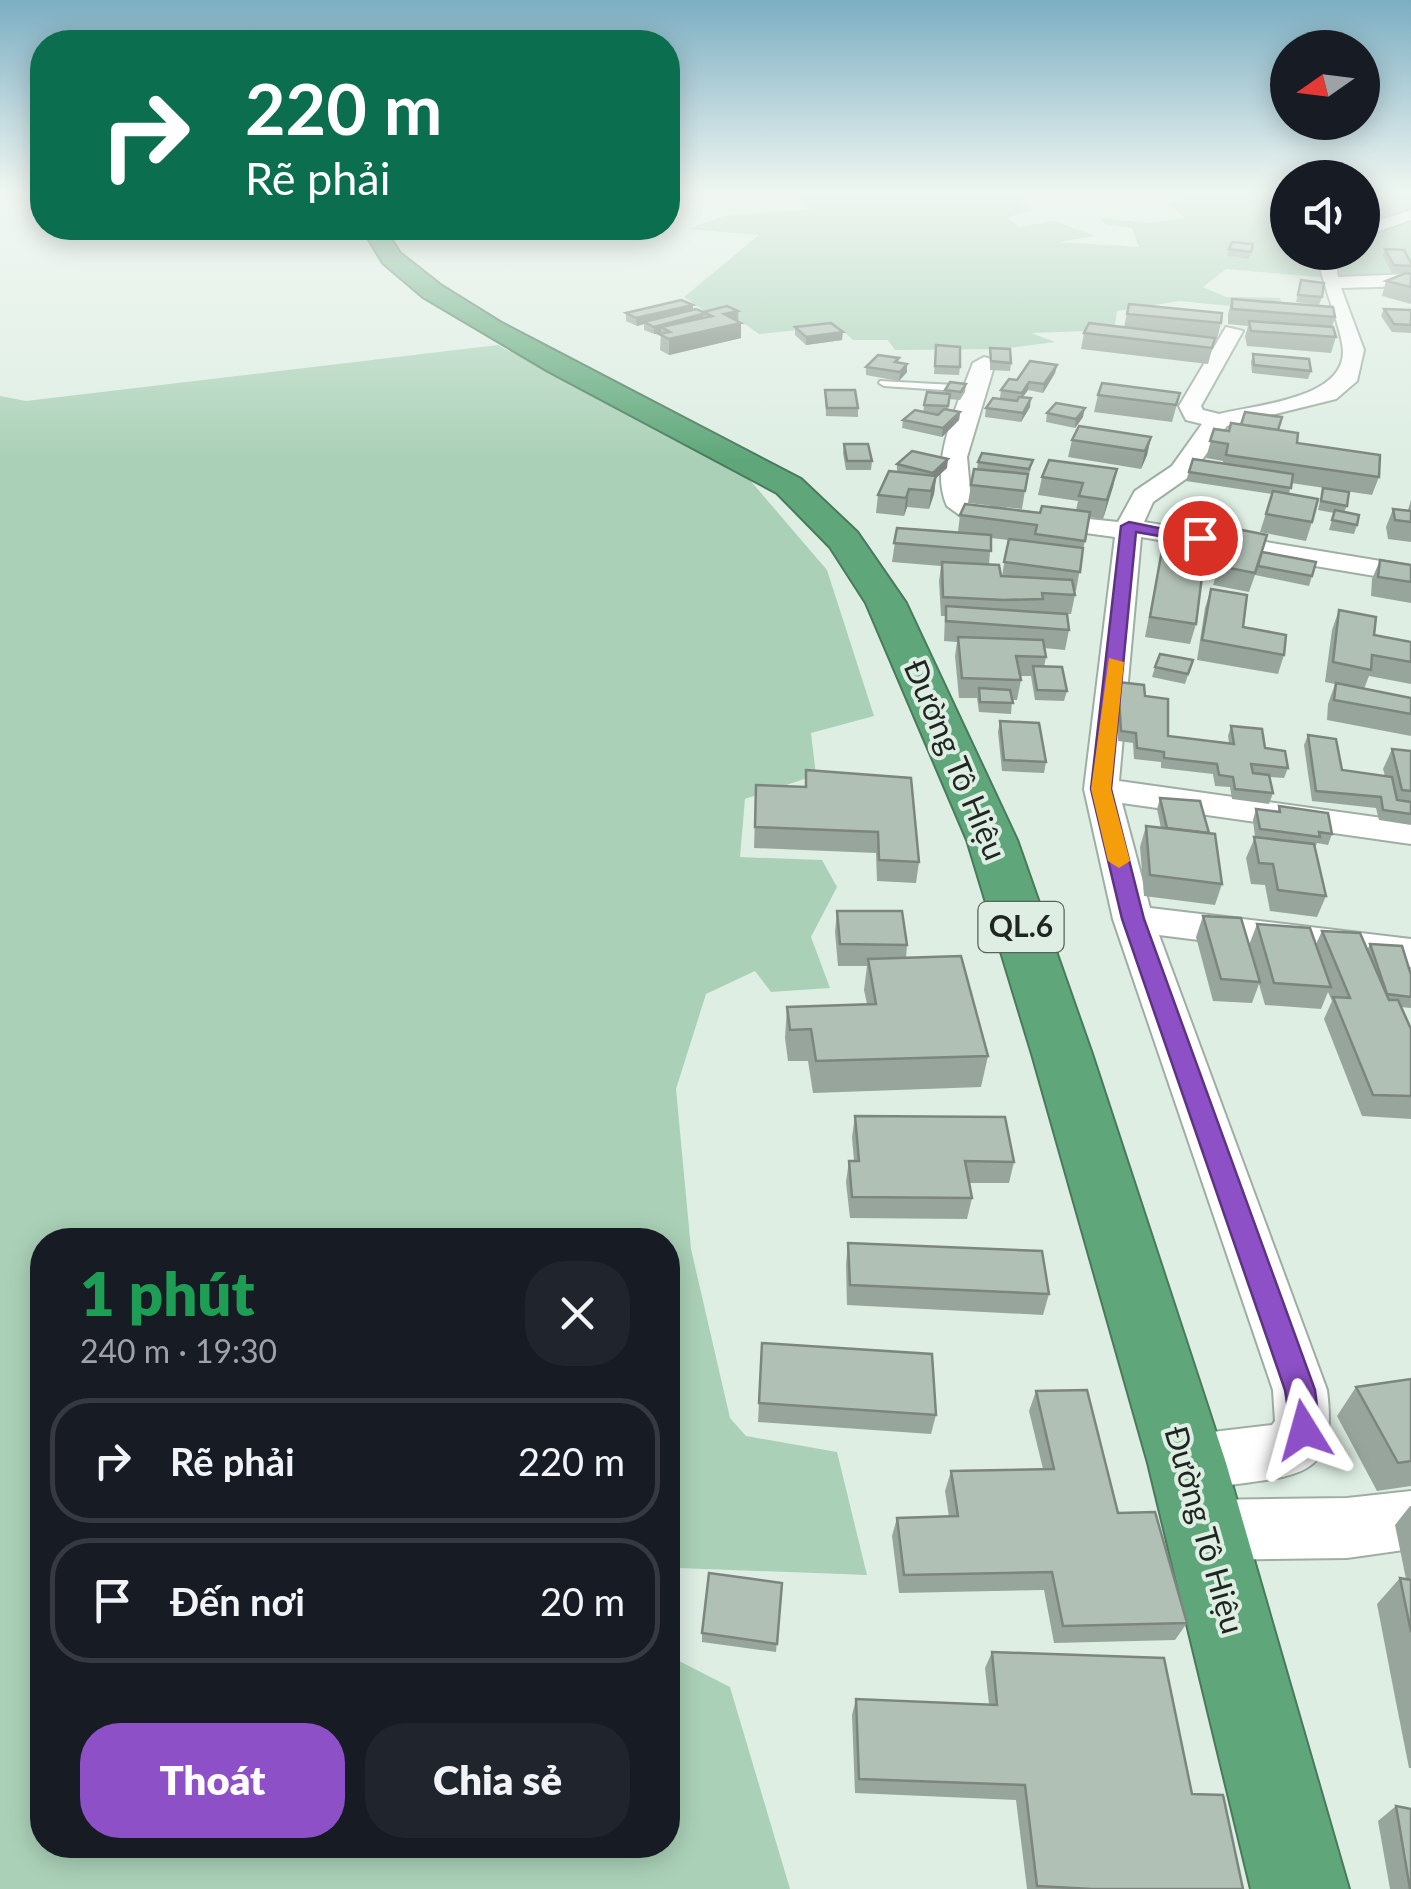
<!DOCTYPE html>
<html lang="vi">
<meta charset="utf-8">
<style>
:root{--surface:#171b24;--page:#20242c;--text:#f1f3f6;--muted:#9ea1a6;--line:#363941;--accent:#8d50c6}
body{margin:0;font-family:Lato,sans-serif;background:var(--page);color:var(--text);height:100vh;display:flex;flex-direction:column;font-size:38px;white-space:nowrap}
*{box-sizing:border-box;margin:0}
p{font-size:32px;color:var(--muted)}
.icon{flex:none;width:55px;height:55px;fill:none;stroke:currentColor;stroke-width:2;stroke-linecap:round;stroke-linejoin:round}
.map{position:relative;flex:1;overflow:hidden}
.drawer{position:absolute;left:30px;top:1228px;width:650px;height:630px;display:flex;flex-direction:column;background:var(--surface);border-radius:40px;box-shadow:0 5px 25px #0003}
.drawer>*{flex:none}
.banner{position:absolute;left:30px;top:30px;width:650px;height:210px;border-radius:40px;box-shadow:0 5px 25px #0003;background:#0b6e4f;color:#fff;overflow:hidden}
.needle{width:65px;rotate:256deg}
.buttons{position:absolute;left:1270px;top:30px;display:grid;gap:20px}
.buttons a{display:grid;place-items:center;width:110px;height:110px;border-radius:50%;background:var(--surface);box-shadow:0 5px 25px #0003;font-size:50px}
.pin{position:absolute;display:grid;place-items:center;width:85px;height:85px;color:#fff;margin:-42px;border:5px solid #fff;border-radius:50%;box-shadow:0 2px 10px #0007}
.me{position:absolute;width:110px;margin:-55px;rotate:352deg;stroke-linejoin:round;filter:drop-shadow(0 0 8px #0008)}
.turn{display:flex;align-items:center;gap:35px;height:210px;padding:0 50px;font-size:45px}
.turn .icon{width:130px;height:130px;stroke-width:2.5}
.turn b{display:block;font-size:70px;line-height:85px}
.round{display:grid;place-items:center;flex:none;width:105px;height:105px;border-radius:40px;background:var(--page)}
.head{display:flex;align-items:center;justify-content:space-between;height:170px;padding:0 50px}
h1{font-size:60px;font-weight:800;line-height:75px;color:#1e9e55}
.action{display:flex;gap:20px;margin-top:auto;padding:20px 50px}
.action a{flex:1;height:115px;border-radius:40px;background:var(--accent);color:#fff;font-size:40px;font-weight:800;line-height:115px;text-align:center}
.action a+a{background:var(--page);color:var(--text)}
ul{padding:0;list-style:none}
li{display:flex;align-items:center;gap:30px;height:125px;margin:0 20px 15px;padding:0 30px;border:5px solid var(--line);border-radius:40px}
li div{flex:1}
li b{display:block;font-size:38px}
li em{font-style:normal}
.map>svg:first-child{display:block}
.green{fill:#aad1b7;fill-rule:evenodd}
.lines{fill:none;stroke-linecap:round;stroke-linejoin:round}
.lane-casing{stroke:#9faea4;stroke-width:4}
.street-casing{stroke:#9faea4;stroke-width:4}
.highway-casing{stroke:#497a5b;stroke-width:4}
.lane{fill:#fff;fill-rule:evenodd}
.street{fill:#fff;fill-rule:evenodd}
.highway{fill:#5fa77a;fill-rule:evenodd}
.wall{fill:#98a59c;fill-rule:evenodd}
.shaded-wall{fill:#7c867f}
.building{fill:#b1c0b5;stroke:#7c867f;stroke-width:2.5}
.route{fill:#8d50c6;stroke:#5c3481;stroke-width:2.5}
.slow{fill:#f59e0b}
.labels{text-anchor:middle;stroke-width:8;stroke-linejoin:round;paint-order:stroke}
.shield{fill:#deeee3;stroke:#58615b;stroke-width:2.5}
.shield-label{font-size:30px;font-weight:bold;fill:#1f2521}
.street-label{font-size:32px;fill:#1f2521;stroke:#deeee3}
</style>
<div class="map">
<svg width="1411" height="1889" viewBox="0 0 1411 1889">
<rect width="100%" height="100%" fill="#deeee3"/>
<g class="green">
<path d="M798 195H1025L1017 201 1033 211 1007 217 1019 227 1054 221 1095 236 1058 242 1139 247 1132 228 1105 224 1101 218 1147 223 1185 218 1167 203 1188 197 1181 195H1287L1288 252H1362L1363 195H1411V276L1329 278 1226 269 1203 287 1226 297 1280 298 1284 311 1179 301 1117 311 1114 330 1031 333 1055 342 1001 349 895 350 888 340H853L837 326 759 334 731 314 714 317 684 297 759 235 688 229 724 216 811 209Z"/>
<path d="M498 345 749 479 827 570 874 716 811 733 816 775 745 799 740 857 822 860 837 887 811 937 830 988 771 992 755 971 706 994 676 1089 691 1249 730 1418 746 1436 837 1452 867 1575 678 1568 679 1661 730 1687 790 1889H0V396L26 401ZM42 1240H668V1845H42Z"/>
</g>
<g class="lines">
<g class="lane-casing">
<path id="lane" d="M880 381 973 386 978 389 973 392 884 386 879 383Z"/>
</g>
<g class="street-casing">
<g id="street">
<path d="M1411 210V220L1362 237V226Z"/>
<path d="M1317 252H1335L1338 277 1411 274V286L1341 288 1364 350 1357 381 1336 399 1227 426 1190 476 1153 502 1144 522 1411 566V582L1141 537 1119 781 1411 822V844L1122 803 1150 908 1411 939V967L1159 935 1327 1390C1337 1471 1308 1475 1237 1484 1211 1488 1191 1492 1167 1483L1159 1463 1167 1443 1187 1435 1272 1425 1275 1421 1273 1390 1113 919 1084 789 1115 537 961 516 947 506C928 463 958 404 973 363L984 357 991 359 995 363 967 457 971 501 1012 511 1118 522 1135 491 1172 466 1202 424 1186 420 1179 406 1226 327 1243 331 1201 406 1203 410 1219 414C1255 405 1343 399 1343 352 1343 330 1321 283 1317 252Z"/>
<path d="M1411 1491V1549L1347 1558 1205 1560 1184 1551 1175 1530 1184 1509 1205 1500 1347 1498Z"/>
</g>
</g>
<g class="highway-casing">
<path id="highway" d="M362 228H384L400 253 442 286 500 322 801 479 857 532 906 603 1017 840 1092 1054 1226 1463 1349 1889H1251L1148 1463 1032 1054 967 840 866 603 830 547 777 493 548 371 423 297 383 263Z"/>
</g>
<use href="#lane" class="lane"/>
<use href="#street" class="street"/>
<use href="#highway" class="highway"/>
</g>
<g class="wall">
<path d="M1232 242 1253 244 1249 259 1227 256Z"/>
<path d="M1385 249 1411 263V304L1382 296 1386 281 1405 273H1392L1383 256Z"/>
<path d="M1301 280 1322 297 1319 305 1296 302Z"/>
<path d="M1232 299 1335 317 1332 327 1336 337 1331 353 1247 346 1245 336 1248 326 1228 324V314Z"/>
<path d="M1129 304 1221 323 1217 339H1215L1208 364 1081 349 1084 333 1124 327Z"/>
<path d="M1384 309 1411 310V333L1392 332 1381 316Z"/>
<path d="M693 310 703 312 738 311 741 338 669 355 660 350 661 333 654 334 644 330V324L637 326 626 321V313Z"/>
<path d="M795 327 842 340 806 345 795 335Z"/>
<path d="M936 345 960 367 959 375 934 374Z"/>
<path d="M990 348 1011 363 1010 371 990 370Z"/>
<path d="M1253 354 1311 371 1308 379 1252 373 1251 362Z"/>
<path d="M899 358 898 362 907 364V372L899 381 866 375V367Z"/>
<path d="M1057 365 1055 373 1043 393 1028 390 1023 397 1030 407 1021 422 985 417 986 408 1000 398 1001 390 1017 380Z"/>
<path d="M966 384 965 392 960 400 949 399 948 409 960 412 959 420 942 437 902 428 903 420 923 412 927 392 945 394V390Z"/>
<path d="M825 390 858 408V417L826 416Z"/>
<path d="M1180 393 1172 422 1094 412 1098 395Z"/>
<path d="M1047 413 1083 417 1075 428 1046 422Z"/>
<path d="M1241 425 1278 430 1297 443 1379 477 1372 495 1291 483 1289 494 1312 522 1306 541 1260 532 1272 494 1186 481 1193 459 1223 463V461L1206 458 1214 429 1229 431Z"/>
<path d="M1151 437 1147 455 1141 469 1068 457 1072 440Z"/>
<path d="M844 444 872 461 871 470H846L843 453Z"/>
<path d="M978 462 1031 469 1027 478 1022 509 968 503 971 485 977 469Z"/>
<path d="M897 464 947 468 936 478 934 494 929 509 907 507 904 516 876 513 878 495 897 472Z"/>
<path d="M1117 469 1103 519 1089 517 1076 591 1074 590 1075 595 1071 614H1067L1069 630 1065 650 1044 648 1046 657 1044 667 1067 691 1064 701 1035 700 1031 676H1020L1021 680 1017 700H1012L1011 714 979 712 977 698H959L955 656 957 642 944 641 945 616H941L939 581 941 566 892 562 897 528 958 532 960 515 1040 513 1076 510 1078 501 1038 495 1042 477ZM991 538 1008 540 1002 576 989 565Z"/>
<path d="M1323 488 1347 506 1344 512 1357 525 1354 534 1329 530 1334 513 1318 510Z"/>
<path d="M1411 500V542L1388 539 1386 527 1393 509 1408 510Z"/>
<path d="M1167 522 1196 624 1190 644 1145 637Z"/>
<path d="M1262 552 1312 576 1309 586 1255 575 1249 592 1213 585 1219 566Z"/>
<path d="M1380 560 1411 565V603L1371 596 1372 579Z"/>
<path d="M1211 589 1243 627 1284 655 1278 674 1197 660 1205 608Z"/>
<path d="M1339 610 1374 635 1411 642V684L1369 676 1364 689 1411 698V736L1327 720 1328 704 1335 684 1325 682 1332 630Z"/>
<path d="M1193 660 1185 684 1152 677 1155 667Z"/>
<path d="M1118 682 1145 696 1168 736 1229 743 1228 736 1231 726 1265 748 1288 768 1284 778 1269 777 1273 793 1269 804 1232 799 1230 787 1215 786 1213 774 1161 768V762L1134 759 1133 743 1118 741 1116 692Z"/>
<path d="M1000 721 1046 762 1044 773 1002 771 998 732Z"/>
<path d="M1308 735 1342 770 1385 776 1383 769 1392 749 1411 751V825L1379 820 1376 808 1312 801 1304 745Z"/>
<path d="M806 770 919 862 916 883 877 881 876 853 754 848 756 785 805 787Z"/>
<path d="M1160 798 1222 884 1215 905 1144 896 1140 847 1146 826 1161 828 1157 809Z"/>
<path d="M1279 806 1332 834 1328 845 1317 843 1315 848 1326 896 1317 917 1270 911 1265 885 1251 884 1246 858 1255 837 1253 820 1256 809 1278 811Z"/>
<path d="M837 911 907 945 906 958 988 1056 981 1087 813 1093 808 1061H788L785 1038 787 1007 867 1004 864 990 867 966H838L835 932Z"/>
<path d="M1203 916 1249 945 1257 924 1316 944 1322 931 1367 950 1370 944 1411 997V1008L1401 1007 1411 1029V1119L1362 1116 1324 1019 1332 1001 1328 992 1321 1009 1265 1005 1259 984 1252 1003 1213 1001 1196 937Z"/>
<path d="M855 1116 1014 1162 1009 1183H969L972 1198 967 1219 850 1218 846 1182 849 1161H854L852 1137Z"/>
<path d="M848 1243 1049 1294 1043 1315 847 1305 846 1264Z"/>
<path d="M762 1343 936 1415 931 1434 758 1422Z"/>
<path d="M1411 1379V1486L1377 1491 1337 1416 1356 1387Z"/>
<path d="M1036 1391 1118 1513 1187 1623 1175 1640 1054 1643 1044 1590 899 1593 892 1536 897 1518 949 1517 945 1491 951 1471 1043 1469 1029 1411Z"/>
<path d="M1410 1506H1411V1768H1409L1394 1692 1377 1604 1400 1578 1406 1579 1395 1525Z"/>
<path d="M782 1583 776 1652 702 1642V1633Z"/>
<path d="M992 1652 1192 1794 1243 1889H1027L1016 1800 855 1793 852 1715 856 1699 989 1704 985 1668Z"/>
<path d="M1396 1806 1411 1889H1390L1378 1821Z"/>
</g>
<g class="shaded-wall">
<path d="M693 305V312L644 322V324L637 326 636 318Z"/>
<path d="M738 311 737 323H741V338L669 355V339L724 314Z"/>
<path d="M703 314V321L661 327V333L654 334V327Z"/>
<path d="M843 332 842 340 806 345V337Z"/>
<path d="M907 364V372L899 381 900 372Z"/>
<path d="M1057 365 1055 373 1043 393 1044 384Z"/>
<path d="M1029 382 1028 390 1020 401 1022 393Z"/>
<path d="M1031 398 1030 407 1021 422 1023 413Z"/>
<path d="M1085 408 1083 417 1075 428 1076 419Z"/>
<path d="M960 412 959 420 942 437 943 428Z"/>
<path d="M1151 437 1147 455 1141 469 1145 451Z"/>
<path d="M948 459 947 468 936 478 934 494 929 509 933 473Z"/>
<path d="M1117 469 1113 487 1103 519 1107 500Z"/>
<path d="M909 489 907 507 904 516 906 498Z"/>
</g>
<g class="building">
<path d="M1232 242 1253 244 1251 252 1229 249Z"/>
<path d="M1385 249 1404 250 1411 263V266L1394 265Z"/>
<path d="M1406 273 1411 274V287L1386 281Z"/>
<path d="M1301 280 1324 283 1322 297 1298 295Z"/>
<path d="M1232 299 1333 307 1335 317 1232 309Z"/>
<path d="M681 300 693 305 636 318 626 313Z"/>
<path d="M1129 304 1222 313 1221 323 1127 314Z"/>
<path d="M727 306 738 311 724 314 741 323 669 339 659 334 670 332 661 327 712 316 703 312Z"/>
<path d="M696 309 706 313 654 327 644 322Z"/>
<path d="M1384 309 1411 310V325L1394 324Z"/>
<path d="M1249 321 1333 327 1336 337 1251 331Z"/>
<path d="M831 323 843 332 806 337 795 327Z"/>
<path d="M1089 323 1215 338 1212 348 1084 333Z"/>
<path d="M936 345 960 347V367L935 366Z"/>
<path d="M990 348 1010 349 1011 363 991 361Z"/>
<path d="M1253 354 1309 359 1311 371 1254 365Z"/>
<path d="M878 355 899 358 895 362 907 364 900 372 866 367Z"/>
<path d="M1030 361 1057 365 1044 384 1029 382 1022 393 1001 390 1009 379 1017 380Z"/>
<path d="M950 382 966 384 961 392 945 390Z"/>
<path d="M1102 383 1180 393 1176 405 1098 395Z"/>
<path d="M825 390H855L858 408H827Z"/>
<path d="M927 392 950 394 948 406 924 405Z"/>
<path d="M1019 397 1031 398 1023 413 986 408 993 398 1017 401Z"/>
<path d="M1056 403 1085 408 1076 419 1047 413Z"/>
<path d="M944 409 960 412 943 428 903 420 915 410 938 415Z"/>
<path d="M1245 412 1282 417 1278 430 1241 425Z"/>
<path d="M1231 423 1298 433 1297 443 1380 455 1379 477 1226 455 1228 444 1210 441 1214 429 1229 431Z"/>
<path d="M1079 426 1151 437 1145 451 1072 440Z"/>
<path d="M844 444H868L872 461H847Z"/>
<path d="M912 451 948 459 933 473 897 464Z"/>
<path d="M982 453 1033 460 1029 469 978 462Z"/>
<path d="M1193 459 1293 474 1291 488 1189 472Z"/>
<path d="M1049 460 1117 469 1107 500 1079 496 1083 483 1042 477Z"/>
<path d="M974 469 1028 474 1025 491 971 485Z"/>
<path d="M889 471 936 476 931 491 909 489 906 498 878 495Z"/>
<path d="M1323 488 1349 492 1347 506 1321 501Z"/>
<path d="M1273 491 1318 499 1312 522 1266 514Z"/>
<path d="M965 504 1040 513 1042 506 1090 512 1085 541 1035 534 1037 525 960 515Z"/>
<path d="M1393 509 1411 511V522L1395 520Z"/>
<path d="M1335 510 1359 515 1357 525 1332 520Z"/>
<path d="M1167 522 1208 528 1196 624 1150 617Z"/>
<path d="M897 528 991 535V551L894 543Z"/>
<path d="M1232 528 1267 535 1255 573 1219 566Z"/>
<path d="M1009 539 1083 548 1080 572 1004 562Z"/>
<path d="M1262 552 1316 562 1312 576 1258 566Z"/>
<path d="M1380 560 1411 565V582L1378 577Z"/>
<path d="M942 562 999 565 1001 576 1072 580 1075 595 1042 593 1043 599 1003 600 943 597Z"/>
<path d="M1211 589 1247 595 1243 627 1286 635 1284 655 1202 640Z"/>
<path d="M946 606 1067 614 1069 630 946 621Z"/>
<path d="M1339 610 1376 617 1374 635 1411 642V662L1372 655 1371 670 1333 662Z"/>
<path d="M958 637 1043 640 1046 657 1016 656 1021 680 962 678Z"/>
<path d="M1160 654 1193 660 1188 674 1155 667Z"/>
<path d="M1033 666 1062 667 1067 691 1037 690Z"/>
<path d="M1118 682 1144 685 1145 696 1168 699V736L1234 744 1231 726 1262 729 1265 748 1285 751 1288 768 1251 764 1253 773 1269 775 1273 793 1235 789 1233 777 1219 775 1217 764 1164 758V752L1137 748 1136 733 1121 731Z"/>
<path d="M1336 683 1411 698V714L1334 700Z"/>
<path d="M979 688 1010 690 1013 703 980 702Z"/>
<path d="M1000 721 1039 723 1046 762 1004 760Z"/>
<path d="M1308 735 1336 739 1342 770 1392 777 1397 800 1411 802V814L1383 810 1381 797 1316 791Z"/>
<path d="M1392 749 1411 751V791L1402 790Z"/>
<path d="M806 770 911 778 919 862 879 860 878 832 755 827 756 785 806 787Z"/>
<path d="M1160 798 1200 801 1209 833 1167 828Z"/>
<path d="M1279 806 1328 813 1332 834 1319 832 1320 837 1260 829 1256 809 1280 812Z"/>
<path d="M1146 826 1215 834 1222 884 1150 875Z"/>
<path d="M1254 837 1314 844 1326 896 1278 890 1273 864 1259 863Z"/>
<path d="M837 911H902L907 945 840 944Z"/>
<path d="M1203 916 1241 918 1260 982 1221 979Z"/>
<path d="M1257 924 1310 928 1331 987 1274 983Z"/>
<path d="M1322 931 1360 933 1389 1000H1398L1411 1029V1096L1373 1095 1333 997 1350 998Z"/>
<path d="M1370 944 1402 946 1411 975V997L1387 994Z"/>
<path d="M961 956 988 1056 816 1061 811 1029 790 1030 787 1007 876 1004 868 959Z"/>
<path d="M855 1116 1005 1117 1014 1162 965 1161 972 1198 852 1197 849 1161H859Z"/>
<path d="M848 1243 1042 1251 1049 1294 850 1285Z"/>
<path d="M762 1343 932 1354 936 1415 759 1403Z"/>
<path d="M1411 1379V1461L1398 1463 1356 1387Z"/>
<path d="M1087 1390 1118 1513 1155 1512 1187 1623 1063 1626 1052 1572 904 1575 897 1518 958 1516 951 1471 1054 1469 1036 1391Z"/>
<path d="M709 1573 782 1583 777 1644 702 1633Z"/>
<path d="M1400 1578 1411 1580V1632Z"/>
<path d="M992 1652 1164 1658 1192 1794 1223 1795 1243 1889H1092L1037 1886 1025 1785 859 1779 856 1699 997 1705Z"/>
<path d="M1396 1806 1411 1809V1889H1410Z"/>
</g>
<linearGradient id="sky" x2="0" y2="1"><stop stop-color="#7caec2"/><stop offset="0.42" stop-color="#f0f7f2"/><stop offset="1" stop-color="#f0f7f2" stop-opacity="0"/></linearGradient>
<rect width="1411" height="459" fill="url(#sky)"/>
<path class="route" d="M1129 522 1207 538 1200 543 1136 532 1111 789 1144 919 1315 1390 1320 1430 1315 1440 1304 1445 1293 1440 1285 1390 1122 919 1091 789 1121 526Z"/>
<path class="slow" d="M1109 658 1124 662 1111 789 1130 861 1119 868 1108 861 1091 789Z"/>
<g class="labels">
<rect class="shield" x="978.5" y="902" width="85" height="50" rx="8"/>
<g class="shield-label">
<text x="1021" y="937">QL.6</text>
</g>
<g class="street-label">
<text transform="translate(955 760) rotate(67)" y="11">Đường Tô Hiệu</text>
<text transform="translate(1204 1530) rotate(74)" y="11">Đường Tô Hiệu</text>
</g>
</g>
</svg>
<div class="buttons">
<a><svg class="needle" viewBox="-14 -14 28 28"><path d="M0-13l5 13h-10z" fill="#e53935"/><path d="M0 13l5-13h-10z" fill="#9ea1a6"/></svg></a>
<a><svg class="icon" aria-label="sound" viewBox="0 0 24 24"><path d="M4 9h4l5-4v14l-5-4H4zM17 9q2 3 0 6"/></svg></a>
</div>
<div class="pin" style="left:1200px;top:538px;background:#d93025"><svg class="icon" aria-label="arrive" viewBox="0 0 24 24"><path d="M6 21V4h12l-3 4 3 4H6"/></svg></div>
<svg class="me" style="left:1304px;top:1430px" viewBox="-20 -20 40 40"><path d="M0-17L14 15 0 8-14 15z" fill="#8d50c6" stroke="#fff" stroke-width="4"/></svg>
<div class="banner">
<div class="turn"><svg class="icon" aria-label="right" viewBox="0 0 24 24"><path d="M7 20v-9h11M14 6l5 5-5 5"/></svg><div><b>220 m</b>Rẽ phải</div></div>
</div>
<section class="drawer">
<div class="head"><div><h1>1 phút</h1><p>240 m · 19:30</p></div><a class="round"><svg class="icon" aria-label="close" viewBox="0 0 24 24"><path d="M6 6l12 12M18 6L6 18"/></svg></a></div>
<ul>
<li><svg class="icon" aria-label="right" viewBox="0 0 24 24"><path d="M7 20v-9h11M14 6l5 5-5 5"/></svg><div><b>Rẽ phải</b></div><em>220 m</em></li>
<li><svg class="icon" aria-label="arrive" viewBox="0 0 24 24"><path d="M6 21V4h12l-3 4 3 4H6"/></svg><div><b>Đến nơi</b></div><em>20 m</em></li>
</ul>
<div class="action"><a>Thoát</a><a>Chia sẻ</a></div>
</section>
</div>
